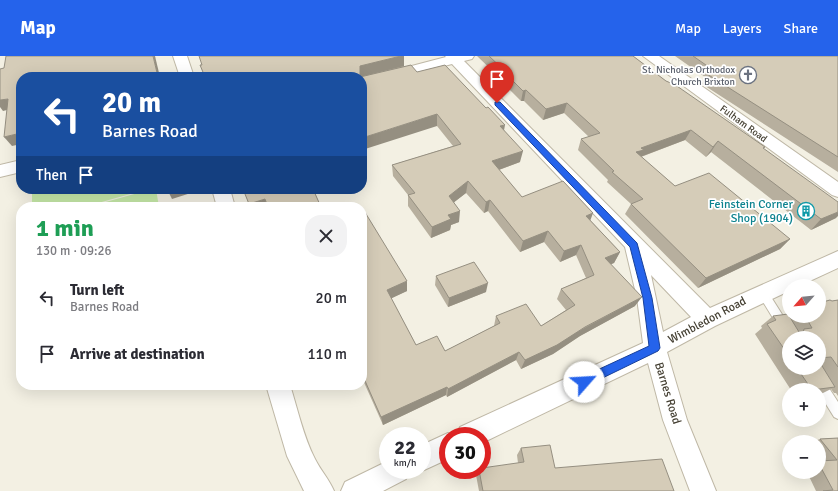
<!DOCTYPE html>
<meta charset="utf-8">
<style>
:root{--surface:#fff;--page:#f2f2f3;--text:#2b2b33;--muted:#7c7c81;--accent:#2563eb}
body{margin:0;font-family:Signika,sans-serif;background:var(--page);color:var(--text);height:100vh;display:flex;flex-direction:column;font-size:15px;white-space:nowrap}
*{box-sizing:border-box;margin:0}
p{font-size:13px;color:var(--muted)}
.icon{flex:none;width:22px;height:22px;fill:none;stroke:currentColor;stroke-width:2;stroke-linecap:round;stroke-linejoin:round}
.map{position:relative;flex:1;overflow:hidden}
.side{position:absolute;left:16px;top:146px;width:351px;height:188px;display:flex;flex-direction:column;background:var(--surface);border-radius:16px;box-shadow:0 4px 16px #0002}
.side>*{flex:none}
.guide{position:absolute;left:16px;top:16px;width:351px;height:122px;border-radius:16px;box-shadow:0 4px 16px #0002;background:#1a4fa0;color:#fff;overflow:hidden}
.needle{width:26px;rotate:243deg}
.fabs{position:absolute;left:782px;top:223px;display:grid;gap:8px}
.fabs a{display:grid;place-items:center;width:44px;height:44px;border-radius:50%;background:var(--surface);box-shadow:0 4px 16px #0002;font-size:20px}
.speed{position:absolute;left:379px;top:371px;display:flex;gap:8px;font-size:20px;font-weight:700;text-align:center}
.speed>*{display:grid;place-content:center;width:52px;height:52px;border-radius:50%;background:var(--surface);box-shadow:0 4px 16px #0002;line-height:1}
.speed small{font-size:10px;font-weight:400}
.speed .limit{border:6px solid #d22;background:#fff;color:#111}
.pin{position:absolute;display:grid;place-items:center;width:34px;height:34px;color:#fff;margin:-41px -17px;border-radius:50% 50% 50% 0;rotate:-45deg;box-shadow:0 0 4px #0007}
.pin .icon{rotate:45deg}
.me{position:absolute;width:44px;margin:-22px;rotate:64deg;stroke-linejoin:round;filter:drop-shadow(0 0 3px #0008)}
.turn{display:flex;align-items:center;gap:14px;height:84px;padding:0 20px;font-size:18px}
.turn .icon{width:52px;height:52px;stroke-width:2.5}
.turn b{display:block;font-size:28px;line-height:34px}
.then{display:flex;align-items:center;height:38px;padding:0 20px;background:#0003;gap:8px;font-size:15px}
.round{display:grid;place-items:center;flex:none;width:42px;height:42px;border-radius:16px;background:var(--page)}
.headline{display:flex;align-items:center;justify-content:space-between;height:68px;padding:0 20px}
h1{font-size:24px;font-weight:700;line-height:30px;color:#1e9e55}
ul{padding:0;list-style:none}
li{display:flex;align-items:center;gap:12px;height:56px;padding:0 20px}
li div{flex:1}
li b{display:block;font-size:15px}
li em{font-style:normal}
header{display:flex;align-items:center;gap:24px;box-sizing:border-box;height:56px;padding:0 20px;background:var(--accent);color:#fff}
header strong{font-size:19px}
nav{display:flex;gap:22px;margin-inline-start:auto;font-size:14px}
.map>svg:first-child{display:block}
.green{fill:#c7eaa9}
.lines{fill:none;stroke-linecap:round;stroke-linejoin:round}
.service-casing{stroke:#bfb8a6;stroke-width:2}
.minor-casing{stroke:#bfb8a6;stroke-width:2}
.service{fill:#fff;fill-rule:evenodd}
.minor{fill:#fff;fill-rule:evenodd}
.wall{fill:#b7af9e;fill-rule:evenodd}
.shaded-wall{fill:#958f81}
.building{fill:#d5ccb8;stroke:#958f81}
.route{fill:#2563eb;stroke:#184099}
.labels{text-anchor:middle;stroke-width:3.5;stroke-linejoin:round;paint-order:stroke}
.far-worship-label{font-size:10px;fill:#5b616d;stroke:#fff;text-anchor:end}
.far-street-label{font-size:10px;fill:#454033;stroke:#fff}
.culture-label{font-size:12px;fill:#0d838f;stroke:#fff;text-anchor:end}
.street-label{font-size:12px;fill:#454033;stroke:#fff}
</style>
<header>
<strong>Map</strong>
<nav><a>Map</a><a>Layers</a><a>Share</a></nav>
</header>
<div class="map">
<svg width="838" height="435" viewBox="0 0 838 435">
<rect width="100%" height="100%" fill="#f3f0e3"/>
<g class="green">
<path d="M32 133H148L84 151H32Z"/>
<path d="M152 133H156L159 151H88Z"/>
</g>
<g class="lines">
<g class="service-casing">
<g id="service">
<path d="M762 232 766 233 797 282H789V286L787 285 757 236 758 233Z"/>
<path d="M804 312H816L838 346V363L834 361 819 337V334H817Z"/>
</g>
</g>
<g class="minor-casing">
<g id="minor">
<path d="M173 0H187L194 21H180Z"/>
<path d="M445 0H474L472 3 464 5 710 252 838 195V212L799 230H789V235L715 270 667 296 687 364 716 435H690L663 364 648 307 482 387V380H456L460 371 643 287 637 242 625 191 452 8 362 31V23L446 1ZM651 219 691 261 663 276Z"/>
<path d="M643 0H659L838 126V141L832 139Z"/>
<path d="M21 104V116L0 121V109Z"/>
<path d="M212 133H230L235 151H217Z"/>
<path d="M266 329H290C298 354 303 380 315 403 321 415 329 423 334 435H304L287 400Z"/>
<path d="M448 377 454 380H448V403L422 415 420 414H422V389Z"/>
<path d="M388 405V414H410L406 423 383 435H341L345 426Z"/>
</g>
</g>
<use href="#service" class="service"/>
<use href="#minor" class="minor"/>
</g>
<g class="wall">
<path d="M404 0V10L417 16 504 74 520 106 499 114 522 141 590 164 620 196 614 207 610 208 635 250 580 280 553 298 521 313 516 304 447 341 446 339 383 369 362 322V153L407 235 391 242 416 289 445 295 494 270 496 260 541 270 566 254 557 243 561 233 586 222 576 199 560 206 544 186 520 196 488 155 484 157 466 137 454 146 459 166 451 169 450 174 431 182 408 150V139L393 120 392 109 453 90 437 70 362 21 202 9Z"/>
<path d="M477 0H633L666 25 765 91 763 93 836 162 811 174 711 96 706 101 685 84 641 101 675 130 790 183 780 193 698 232 625 158 631 148 607 126 608 124 578 94 581 83 589 81 564 57 543 64 524 45H521L504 28V26Z"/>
<path d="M675 0H838V116L702 28 705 21Z"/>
<path d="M436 220 486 236 448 251 435 229Z"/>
<path d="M838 244V340L836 337H834L831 333 819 339V334H791L755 278 762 272 761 270 773 260H819L832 245ZM789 282H819V312H789Z"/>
<path d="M838 382V435H816L807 416H819V386H812L820 383Z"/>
<path d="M521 392 555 412 674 435H479L476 419 478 414H482L518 407 517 399Z"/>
</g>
<g class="shaded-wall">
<path d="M153 0H155L160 21H158Z"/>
<path d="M401 0H404V10L360 21V10Z"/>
<path d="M526 34 524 45H521L523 35Z"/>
<path d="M8 43 15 52 3 55 0 51V44Z"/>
<path d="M567 47 564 57 543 64 546 53Z"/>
<path d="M437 58V70L362 94V82Z"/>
<path d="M505 69 503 80 500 70Z"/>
<path d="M691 74 685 84 640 101 636 96 641 92Z"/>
<path d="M21 77V88L12 90 4 81Z"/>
<path d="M718 85 711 96 706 101 713 91Z"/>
<path d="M523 95 520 106 490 117 492 105Z"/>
<path d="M468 125 466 137 448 151 449 140Z"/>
<path d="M167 133H194V136L172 143Z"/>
<path d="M265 143 268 151H250L249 148Z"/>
<path d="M490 144 488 155 484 157 486 146Z"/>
<path d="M460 155 459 166 451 169 450 174 431 182 432 171 448 159Z"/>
<path d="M838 156V160L836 162 811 174 821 163Z"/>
<path d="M593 157 589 168 586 160Z"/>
<path d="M548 175 544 186 520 196 523 185Z"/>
<path d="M790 183 780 193 698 232 706 222Z"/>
<path d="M581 189 576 199 560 206 564 195Z"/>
<path d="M620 196 614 207 600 213 605 202Z"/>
<path d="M407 225V235L388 244 387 234Z"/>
<path d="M488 227 486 236 448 251 449 242Z"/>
<path d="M642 241 635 250 580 280 553 298 521 313 525 304Z"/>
<path d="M519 296 516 304 447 341 448 333Z"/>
<path d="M447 331 446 339 383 369 381 361Z"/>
</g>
<g class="building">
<path d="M6 0H153L158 21H21V77L4 81 8 43 0 44V13L4 12Z"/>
<path d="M199 0H401L360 10V21L411 9 417 16 445 9 486 52 488 51 505 69 500 70 523 95 492 105 522 141 563 125 593 157 586 160 620 196 605 202 642 241 585 271 557 289 525 304 519 296 448 333 447 331 381 361 362 318V153H363L407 225 387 234 416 289 437 280 445 295 500 267 496 260 526 248 541 270 575 249 561 233 594 219 581 189 564 195 548 175 523 185 490 144 486 146 468 125 449 140 460 155 448 159 451 163 432 171 408 139 415 137 392 109 461 88 437 58 362 82V21H205L200 9H202Z"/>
<path d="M489 0H633L666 25 673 28H674L765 91 763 92 838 146V156L821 163 718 85 713 91 691 74 641 92 644 94 636 96 675 130 709 117 790 183 706 222 631 148 643 143 612 116 614 115 581 83 600 77 567 47 546 53 526 34 523 35 505 17H507Z"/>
<path d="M693 0H838V101L707 18 716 16Z"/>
<path d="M243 133H313L321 151H268L265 143 249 148Z"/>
<path d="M474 206 488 227 449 242 436 220Z"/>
<path d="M830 244 832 245 838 244V311L831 301 819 302V282H789V300L767 268 776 264 773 260 788 258 799 276 803 277 804 273 812 272 805 260H819V247Z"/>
<path d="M819 305 835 331 812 334 797 312H819Z"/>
<path d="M838 382V435H823L833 434 819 408V405L837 404 820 383Z"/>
<path d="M550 389 555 412 662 403 674 435H483L479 414H482V412L524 406 521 392Z"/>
</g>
<path class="route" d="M495 46H500L637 187 652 242 660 292 658 295 584 331 580 330 578 326 580 322 649 290 643 242 630 191 495 49Z"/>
<defs>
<g id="church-ring" transform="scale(0.9)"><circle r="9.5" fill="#fff" stroke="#6b7280" stroke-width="1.5"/><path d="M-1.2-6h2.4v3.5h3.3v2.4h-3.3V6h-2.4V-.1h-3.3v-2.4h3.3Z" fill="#6b7280"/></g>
<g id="building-ring" transform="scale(0.9)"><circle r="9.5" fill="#fff" stroke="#0f9aa8" stroke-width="1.5"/><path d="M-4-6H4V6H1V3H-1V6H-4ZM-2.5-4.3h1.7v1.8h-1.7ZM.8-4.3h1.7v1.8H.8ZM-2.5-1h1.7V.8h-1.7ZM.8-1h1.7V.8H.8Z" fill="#0f9aa8"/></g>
</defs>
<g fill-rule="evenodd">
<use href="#church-ring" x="748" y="19"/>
<use href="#building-ring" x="806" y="155"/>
</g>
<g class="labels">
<g class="far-worship-label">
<text x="735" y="17">St. Nicholas Orthodox<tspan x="735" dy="12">Church Brixton</tspan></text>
</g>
<g class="far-street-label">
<text transform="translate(744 67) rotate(36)" y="4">Fulham Road</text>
</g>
<g class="culture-label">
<text x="793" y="152">Feinstein Corner<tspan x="793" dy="14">Shop (1904)</tspan></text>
</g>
<g class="street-label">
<text transform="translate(707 264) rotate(-28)" y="4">Wimbledon Road</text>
<text transform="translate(668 337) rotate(73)" y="4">Barnes Road</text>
</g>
</g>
</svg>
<div class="fabs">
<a><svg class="needle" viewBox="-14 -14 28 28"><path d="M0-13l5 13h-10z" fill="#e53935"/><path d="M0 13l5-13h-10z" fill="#7c7c81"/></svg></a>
<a><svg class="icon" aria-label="layers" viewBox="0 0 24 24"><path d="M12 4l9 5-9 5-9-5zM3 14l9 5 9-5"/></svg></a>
<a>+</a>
<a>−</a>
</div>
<div class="speed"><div>22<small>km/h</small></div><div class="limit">30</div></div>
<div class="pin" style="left:497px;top:47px;background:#d93025"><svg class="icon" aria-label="arrive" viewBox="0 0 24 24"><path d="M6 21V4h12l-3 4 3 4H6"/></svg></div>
<svg class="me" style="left:584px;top:326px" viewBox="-20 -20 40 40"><circle r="19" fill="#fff"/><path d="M0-13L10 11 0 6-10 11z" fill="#2563eb"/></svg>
<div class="guide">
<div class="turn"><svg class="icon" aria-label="left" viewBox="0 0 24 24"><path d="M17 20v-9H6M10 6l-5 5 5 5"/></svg><div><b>20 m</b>Barnes Road</div></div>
<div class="then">Then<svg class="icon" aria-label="arrive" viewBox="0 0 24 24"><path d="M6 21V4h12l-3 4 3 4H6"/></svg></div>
</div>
<section class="side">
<div class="headline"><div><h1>1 min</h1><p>130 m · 09:26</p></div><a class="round"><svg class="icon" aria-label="close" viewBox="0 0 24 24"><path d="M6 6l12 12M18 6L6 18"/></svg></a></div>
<ul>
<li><svg class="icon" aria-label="left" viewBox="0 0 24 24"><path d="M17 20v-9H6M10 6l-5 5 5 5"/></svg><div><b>Turn left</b><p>Barnes Road</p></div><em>20 m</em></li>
<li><svg class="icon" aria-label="arrive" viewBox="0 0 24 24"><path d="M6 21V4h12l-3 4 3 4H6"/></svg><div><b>Arrive at destination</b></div><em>110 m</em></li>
</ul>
</section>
</div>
